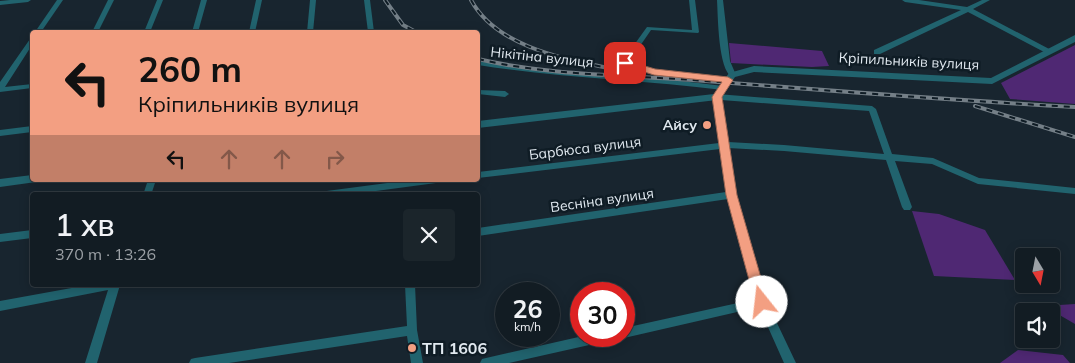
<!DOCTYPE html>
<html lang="uk">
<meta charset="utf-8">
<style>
:root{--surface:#121c23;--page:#1b252b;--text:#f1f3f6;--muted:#9ca1a6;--line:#313a41}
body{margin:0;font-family:Mulish,sans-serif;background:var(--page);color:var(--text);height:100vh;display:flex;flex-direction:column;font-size:19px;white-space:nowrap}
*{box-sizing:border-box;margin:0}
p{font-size:16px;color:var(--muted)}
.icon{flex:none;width:28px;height:28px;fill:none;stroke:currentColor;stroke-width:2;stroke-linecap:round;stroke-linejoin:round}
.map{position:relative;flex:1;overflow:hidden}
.side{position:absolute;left:30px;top:192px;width:450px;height:95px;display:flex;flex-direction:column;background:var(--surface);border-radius:5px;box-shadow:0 2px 12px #0003,0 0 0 1px var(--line)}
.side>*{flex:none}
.guide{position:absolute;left:30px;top:30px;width:450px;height:152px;border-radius:5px;box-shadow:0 2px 12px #0003,0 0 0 1px var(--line);background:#f39f82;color:#111;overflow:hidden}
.needle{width:32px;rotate:170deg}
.controls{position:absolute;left:1015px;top:248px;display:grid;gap:10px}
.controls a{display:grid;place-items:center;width:45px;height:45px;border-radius:5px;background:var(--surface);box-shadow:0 2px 12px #0003,0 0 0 1px var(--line);font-size:25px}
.speed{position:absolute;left:495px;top:282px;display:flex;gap:10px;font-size:25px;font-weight:700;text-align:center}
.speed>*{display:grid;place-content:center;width:65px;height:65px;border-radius:50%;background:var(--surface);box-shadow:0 2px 12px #0003,0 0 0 1px var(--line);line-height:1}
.speed small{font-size:12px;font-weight:400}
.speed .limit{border:8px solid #d22;background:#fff;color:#111}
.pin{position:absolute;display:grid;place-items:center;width:42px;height:42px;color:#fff;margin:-21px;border-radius:10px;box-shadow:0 2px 8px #0006}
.me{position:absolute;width:55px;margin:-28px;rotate:344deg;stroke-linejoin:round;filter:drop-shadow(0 0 4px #0008)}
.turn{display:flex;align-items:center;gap:18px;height:105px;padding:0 25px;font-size:22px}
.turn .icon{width:65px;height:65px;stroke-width:2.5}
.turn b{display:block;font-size:35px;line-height:42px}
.lanes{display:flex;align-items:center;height:48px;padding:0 25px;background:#0003;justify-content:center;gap:25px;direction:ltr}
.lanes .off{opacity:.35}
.round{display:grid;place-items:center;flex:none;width:52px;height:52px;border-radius:5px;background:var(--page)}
.headline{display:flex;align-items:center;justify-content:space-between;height:85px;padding:0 25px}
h1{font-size:30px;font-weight:600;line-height:38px}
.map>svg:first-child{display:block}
.green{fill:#4f2873}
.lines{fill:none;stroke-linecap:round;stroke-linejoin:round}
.minor{fill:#21636e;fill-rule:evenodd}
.tertiary{fill:#21636e;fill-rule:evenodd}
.rail-casing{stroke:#747f87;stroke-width:4}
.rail{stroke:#0f1c25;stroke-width:2;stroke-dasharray:6;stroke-linecap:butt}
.route{fill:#f39f82;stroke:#9e6754}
.poi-dot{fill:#f39f82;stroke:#0f1c25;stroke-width:2}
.labels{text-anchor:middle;stroke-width:5;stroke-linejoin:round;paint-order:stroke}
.street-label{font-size:14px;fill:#e1e9f0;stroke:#0f1c25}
.poi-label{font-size:14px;font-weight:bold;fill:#e1e9f0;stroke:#0f1c25;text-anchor:end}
.near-poi-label{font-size:16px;font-weight:bold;fill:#e1e9f0;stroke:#0f1c25;text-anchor:start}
</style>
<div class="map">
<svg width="1075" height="363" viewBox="0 0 1075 363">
<rect width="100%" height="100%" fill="#18252f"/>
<g class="green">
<path d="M729 43 822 51 829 66 812 67 731 63Z"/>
<path d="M1075 45V104L1010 99 1001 83Z"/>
<path d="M912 211 939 214 985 230 1015 280 934 276Z"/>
<path d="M1075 304V324L1044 306Z"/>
<path d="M1018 350 1063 355 1070 363H1000Z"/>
</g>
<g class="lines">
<g class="minor">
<path d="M10 0H31L28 2 0 5V1Z"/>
<path d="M57 0H63L41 32H35Z"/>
<path d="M108 0H114L98 32H92Z"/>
<path d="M157 0H163L150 32H144Z"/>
<path d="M201 0H207L198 32H192Z"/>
<path d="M256 0H262L255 32H249Z"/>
<path d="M310 0H316L313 32H307Z"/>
<path d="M364 0H370L374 32H368Z"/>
<path d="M689 0H695L699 32 698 33 651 30 629 62 655 70 729 78 733 80 732 82 654 74 622 65 621 63 647 27 692 30Z"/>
<path d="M717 0H723L730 61 736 75 732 77C718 70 718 16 717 0Z"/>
<path d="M902 0H919L967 7 982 0H990L973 9 1053 51 1049 53H1046L968 12 880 54H874V50L961 10 905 2Z"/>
<path d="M32 38V45L5 87 32 84V88L0 92V82L30 39Z"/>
<path d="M478 61C559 73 642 75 723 86L727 88 723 90C642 80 559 78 478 65Z"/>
<path d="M478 90 505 91 509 94 505 97 478 94Z"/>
<path d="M717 94 872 106 876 109 892 154 933 158 979 178 1075 188V194L978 184 932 164 895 161 912 207 910 210H904L902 207 886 160 784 151 728 148 735 195 767 302 796 363H784L759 307 624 338 620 336H624V328L756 299 728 199 478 236V228L726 192 720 149 478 178V172L719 143 713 97ZM721 100 869 111 884 154 784 145 728 142Z"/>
<path d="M32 126V132L0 136V130Z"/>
<path d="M148 180H156L151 195H143Z"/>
<path d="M410 180H440L436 183 346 195H315L316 193 319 192Z"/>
<path d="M32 230V238L0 242V234Z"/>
<path d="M88 285H120L97 363H85L108 290 0 311V301Z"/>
<path d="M405 285H415L417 330 423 363H411L407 336 229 363H189L191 359 195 358 407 326Z"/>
<path d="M583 336H612L611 339 607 341 509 363H480L482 359 486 358Z"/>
</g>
<g class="tertiary">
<path d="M1075 35V42L992 84 754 72 735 77 720 99 717 100 478 128V121L714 94 729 73 754 66 991 78Z"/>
<path d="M32 175V180H37L36 182 0 187V179Z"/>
</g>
<g class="rail-casing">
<g id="rail">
<path d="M385 0 403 25 416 32"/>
<path d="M471 0C496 46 561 58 608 68"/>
<path d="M478 59C545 75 623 75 693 80 820 90 947 100 1075 107"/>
<path d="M975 106 1075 137"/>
</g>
</g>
<use href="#rail" class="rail"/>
</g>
<path class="route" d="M625 60 655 69 728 77 733 80 722 97 737 195 768 302 766 306H757L755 302 726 195 712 97 722 82 654 75 622 65 621 63Z"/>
<g class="poi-dot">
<circle cx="707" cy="125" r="5"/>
<circle cx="412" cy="348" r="5"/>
</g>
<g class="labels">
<g class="street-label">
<text transform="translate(542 57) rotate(6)" y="5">Нікітіна вулиця</text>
<text transform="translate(909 61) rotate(3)" y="5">Кріпильників вулиця</text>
<text transform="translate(585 148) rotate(-7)" y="5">Барбюса вулиця</text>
<text transform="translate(602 200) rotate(-8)" y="5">Весніна вулиця</text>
</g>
<g class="poi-label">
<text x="697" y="130">Айсу</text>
</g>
<g class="near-poi-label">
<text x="422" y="354">ТП 1606</text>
</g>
</g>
</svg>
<div class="controls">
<a><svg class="needle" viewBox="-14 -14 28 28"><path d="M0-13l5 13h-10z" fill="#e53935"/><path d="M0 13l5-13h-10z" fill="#9ca1a6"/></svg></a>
<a><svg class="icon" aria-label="sound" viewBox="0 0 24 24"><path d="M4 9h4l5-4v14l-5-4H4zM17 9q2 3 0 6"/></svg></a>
</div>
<div class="speed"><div>26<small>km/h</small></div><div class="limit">30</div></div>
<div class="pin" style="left:625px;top:63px;background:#d93025"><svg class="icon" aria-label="arrive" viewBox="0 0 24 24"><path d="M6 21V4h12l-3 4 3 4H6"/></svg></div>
<svg class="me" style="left:762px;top:302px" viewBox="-20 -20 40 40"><circle r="19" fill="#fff"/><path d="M0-13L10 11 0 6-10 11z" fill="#f39f82"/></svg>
<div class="guide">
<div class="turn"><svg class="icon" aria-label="left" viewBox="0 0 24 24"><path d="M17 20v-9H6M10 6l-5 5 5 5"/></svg><div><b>260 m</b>Кріпильників вулиця</div></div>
<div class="lanes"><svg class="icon" aria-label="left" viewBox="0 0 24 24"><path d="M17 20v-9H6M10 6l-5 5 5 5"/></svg><svg class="icon off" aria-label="ahead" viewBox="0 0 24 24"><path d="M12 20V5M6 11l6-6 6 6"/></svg><svg class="icon off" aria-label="ahead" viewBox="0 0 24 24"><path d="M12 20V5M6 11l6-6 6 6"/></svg><svg class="icon off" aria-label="right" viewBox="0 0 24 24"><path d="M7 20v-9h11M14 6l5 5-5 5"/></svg></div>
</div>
<section class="side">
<div class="headline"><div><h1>1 хв</h1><p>370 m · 13:26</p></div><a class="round"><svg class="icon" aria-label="close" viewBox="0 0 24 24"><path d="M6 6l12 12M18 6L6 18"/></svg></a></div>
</section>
</div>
